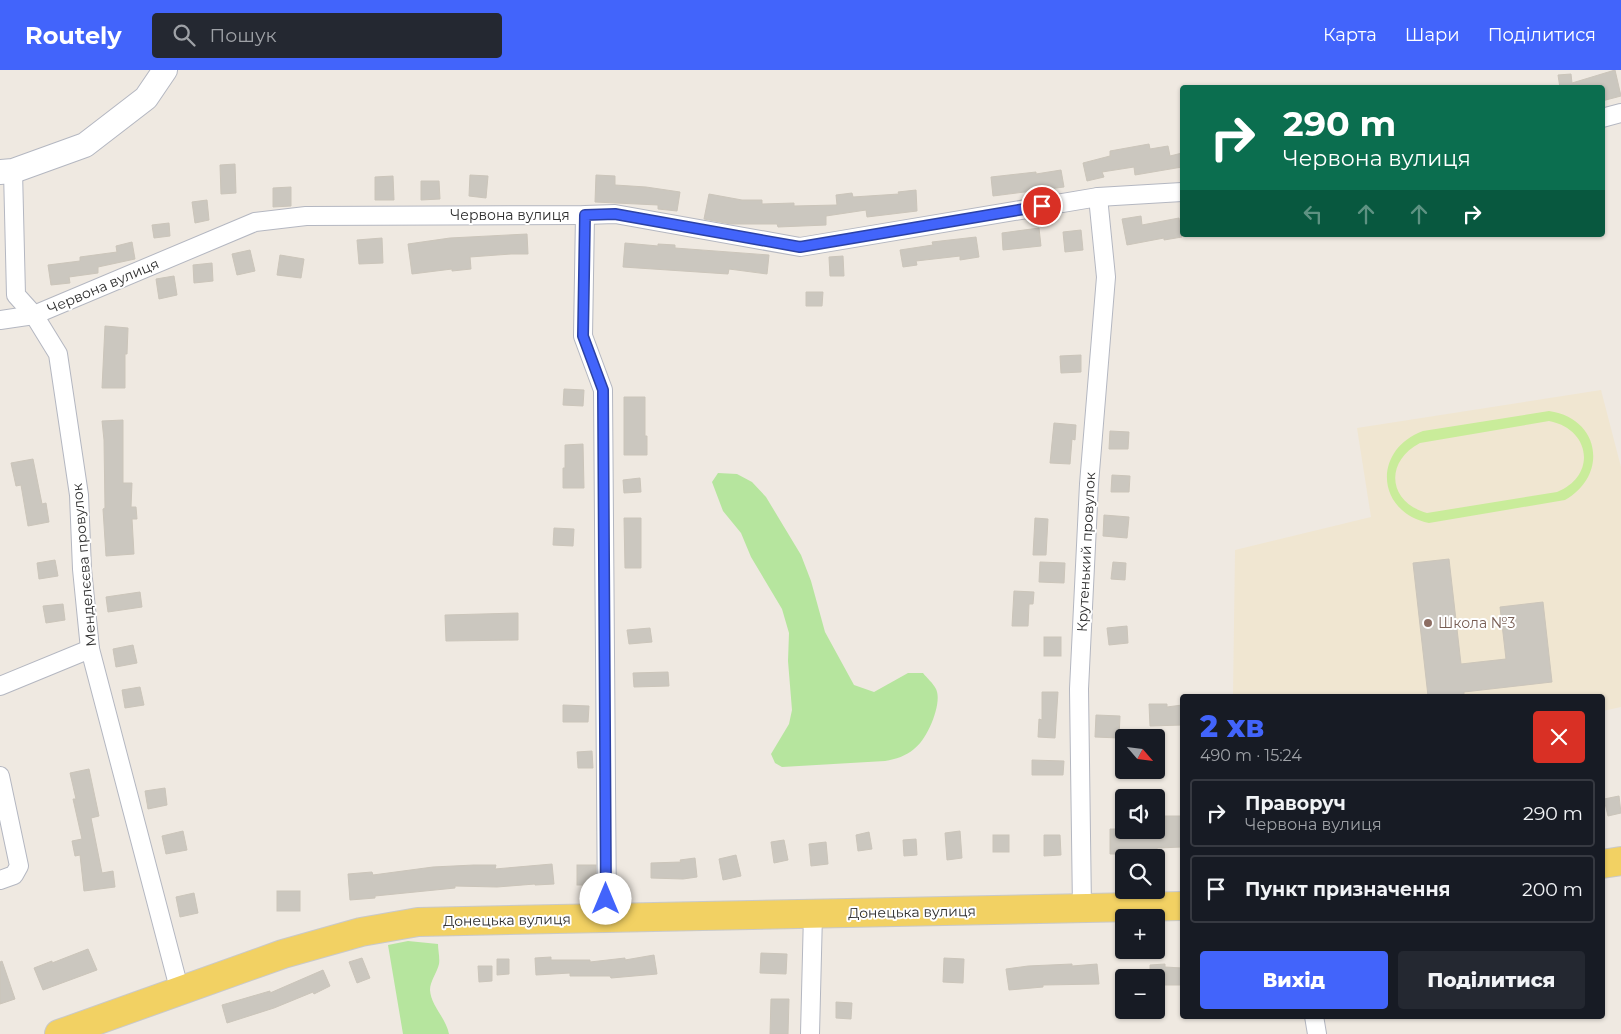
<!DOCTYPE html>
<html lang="uk">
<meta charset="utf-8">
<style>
:root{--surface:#171b24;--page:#242831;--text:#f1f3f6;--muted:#9ea1a6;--line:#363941;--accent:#4264fb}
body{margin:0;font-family:Montserrat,sans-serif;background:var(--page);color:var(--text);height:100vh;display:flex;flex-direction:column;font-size:19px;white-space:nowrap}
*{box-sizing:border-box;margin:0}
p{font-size:16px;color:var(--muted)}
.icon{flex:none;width:28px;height:28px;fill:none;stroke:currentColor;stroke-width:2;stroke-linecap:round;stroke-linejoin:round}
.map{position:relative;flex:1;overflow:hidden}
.sheet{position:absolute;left:1180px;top:624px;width:425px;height:325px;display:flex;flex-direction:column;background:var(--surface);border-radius:5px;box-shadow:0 1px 4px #0004}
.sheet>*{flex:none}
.top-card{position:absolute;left:1180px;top:15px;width:425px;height:152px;border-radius:5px;box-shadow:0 1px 4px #0004;background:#0b6e4f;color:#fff;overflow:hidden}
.needle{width:32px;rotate:118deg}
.fabs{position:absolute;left:1115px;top:659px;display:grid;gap:10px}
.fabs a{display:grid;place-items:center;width:50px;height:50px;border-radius:5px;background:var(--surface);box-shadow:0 1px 4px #0004;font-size:25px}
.pin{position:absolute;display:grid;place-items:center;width:42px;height:42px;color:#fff;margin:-21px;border:2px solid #fff;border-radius:50%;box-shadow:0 1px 5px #0007}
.me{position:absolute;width:55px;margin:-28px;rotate:0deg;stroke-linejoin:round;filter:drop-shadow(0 0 4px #0008)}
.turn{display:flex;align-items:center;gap:18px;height:105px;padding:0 20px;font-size:22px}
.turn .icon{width:65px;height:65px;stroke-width:2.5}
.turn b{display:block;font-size:35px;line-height:42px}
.lanes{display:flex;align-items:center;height:48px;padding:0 20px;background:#0003;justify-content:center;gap:25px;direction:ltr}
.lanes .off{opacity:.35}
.round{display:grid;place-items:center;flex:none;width:52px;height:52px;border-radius:5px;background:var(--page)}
.overview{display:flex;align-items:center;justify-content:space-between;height:85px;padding:0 20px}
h1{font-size:30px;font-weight:800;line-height:38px;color:var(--accent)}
.cta{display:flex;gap:10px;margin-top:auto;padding:10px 20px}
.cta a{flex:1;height:58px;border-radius:5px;background:var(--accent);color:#fff;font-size:20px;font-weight:800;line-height:58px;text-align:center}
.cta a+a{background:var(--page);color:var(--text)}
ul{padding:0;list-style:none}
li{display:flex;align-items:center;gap:15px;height:68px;margin:0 10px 8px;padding:0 10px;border:2px solid var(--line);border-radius:5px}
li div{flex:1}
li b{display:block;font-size:19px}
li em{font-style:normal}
header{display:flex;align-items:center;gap:30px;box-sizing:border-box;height:70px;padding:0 25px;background:var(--accent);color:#fff}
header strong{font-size:24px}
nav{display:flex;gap:28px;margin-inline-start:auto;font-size:18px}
.search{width:350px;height:45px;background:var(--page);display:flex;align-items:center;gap:12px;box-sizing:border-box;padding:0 18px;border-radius:5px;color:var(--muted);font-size:19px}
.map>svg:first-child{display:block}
.education{fill:#f0e6d1}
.green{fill:#b6e59e}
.pitch{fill:#c9ec9a;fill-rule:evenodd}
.building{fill:#cbc7bf;stroke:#cbc5ba}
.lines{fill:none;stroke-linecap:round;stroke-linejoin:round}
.street-casing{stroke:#b4b7c1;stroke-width:20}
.secondary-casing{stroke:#b4b7c1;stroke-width:26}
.primary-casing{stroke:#c9c9c9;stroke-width:30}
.street{stroke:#fff;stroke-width:18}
.secondary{stroke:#fff;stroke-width:24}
.primary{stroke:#f2d163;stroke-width:28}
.route-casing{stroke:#2b41a3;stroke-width:12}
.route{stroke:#4264fb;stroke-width:9}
.education-dot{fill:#8d6e63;stroke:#fff;stroke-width:2}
.labels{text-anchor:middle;stroke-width:4;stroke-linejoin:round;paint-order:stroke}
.street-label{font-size:14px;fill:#2e2e2e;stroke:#fff}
.education-label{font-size:14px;fill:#785e54;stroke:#fff;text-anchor:start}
</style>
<header>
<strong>Routely</strong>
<div class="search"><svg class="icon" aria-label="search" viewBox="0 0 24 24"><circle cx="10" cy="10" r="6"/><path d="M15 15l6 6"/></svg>Пошук</div>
<nav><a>Карта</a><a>Шари</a><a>Поділитися</a></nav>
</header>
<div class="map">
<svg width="1621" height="964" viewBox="0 0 1621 964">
<rect width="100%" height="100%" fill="#efe9e1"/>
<path class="education" d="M1601 320 1621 397V637L1603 641 1602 626H1233L1235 480 1371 447 1357 358Z"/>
<g class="green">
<path d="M718 403 737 404 752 412 766 427 801 485 811 511 825 562 854 615 874 622 908 603H923C927 608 933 613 936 619 943 633 927 670 914 679 906 686 896 689 885 691L782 697 775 693 771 684 789 654 792 640 788 591 789 563 782 539 751 487 741 463 723 441 712 412Z"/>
<path d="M408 871 438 874C438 880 440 888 439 894 437 903 430 911 430 920 431 936 446 948 449 964H403L388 875Z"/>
</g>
<path class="pitch" d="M1549 341C1600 348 1609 405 1565 430L1429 453C1376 442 1372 380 1423 361ZM1549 351C1591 359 1597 406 1557 422L1427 443C1388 432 1384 392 1420 373Z"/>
<g class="building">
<path d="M1615 0 1621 26 1602 31V18H1560L1558 5 1571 4 1572 13Z"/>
<path d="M1149 74 1150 79 1168 76 1170 86 1182 83V97L1135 105 1134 97 1102 102 1104 107 1087 111 1083 93 1110 86V81Z"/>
<path d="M235 94 236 123 221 124 220 95Z"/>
<path d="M1061 100 1064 117 993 126 991 107 1036 102V104Z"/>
<path d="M470 105 488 106 486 128 469 126Z"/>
<path d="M596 105 615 106V115L646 117 680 122 677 141 658 139V135L595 132Z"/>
<path d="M393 106 394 130H375V107Z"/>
<path d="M421 111H439L440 129 421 130Z"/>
<path d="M291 117V136L273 137V118Z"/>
<path d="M916 120 917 141 867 147 866 140 826 146V155L778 157 777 154H731L704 149 709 124 742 130H762V134L794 133V136L837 135 836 125 852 123 853 127 899 124 898 122Z"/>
<path d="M207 130 209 150 195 153 192 132Z"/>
<path d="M1141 146 1142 155 1179 148 1182 167 1164 170V168L1127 175 1122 149Z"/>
<path d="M169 153 170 166 154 168 152 155Z"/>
<path d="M1039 158 1041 176 1003 180 1002 163Z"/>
<path d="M1081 160 1083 180 1065 182 1063 162Z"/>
<path d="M527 164 528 184H511L470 187 471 199 452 201V199L412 204 408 174 450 168Z"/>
<path d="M976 167 979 187 960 190V186L916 191 917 195 903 197 900 180 933 175 932 172Z"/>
<path d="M382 168 383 193 359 194 357 170Z"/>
<path d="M132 172 135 189 98 197V203L69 207 70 213 51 215 48 195 80 191V187L117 182 116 176Z"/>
<path d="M625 173 658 176V174L675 175V178L769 185 767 204 729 199 728 204 623 197Z"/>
<path d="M250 180 255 201 237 205 232 184Z"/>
<path d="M280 185 304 189 301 208 277 205Z"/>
<path d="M843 186 844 206H830L829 187Z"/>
<path d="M212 193 213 211 194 213 193 195Z"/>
<path d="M174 206 177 225 159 229 156 209Z"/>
<path d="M806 222H823L822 236H806Z"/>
<path d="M105 256 128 258 127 284H125V318H102Z"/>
<path d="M1081 285V302L1061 303 1060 286Z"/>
<path d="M564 319 584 320 583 336 563 335Z"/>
<path d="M624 327H645V366H647V385H624Z"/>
<path d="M123 350V413H132L131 437H136L137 449H132L134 484 106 486 103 439 105 438 104 370 102 351Z"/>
<path d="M1054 353 1076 355 1075 370 1072 369 1070 394 1050 393Z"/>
<path d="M1110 361 1129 362 1128 379H1109Z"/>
<path d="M583 374 584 418H563V398H565V375Z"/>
<path d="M33 389 42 434 46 433 49 452 28 456 21 415 16 416 11 393Z"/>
<path d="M1112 405 1130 406 1129 422H1111Z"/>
<path d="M640 408 641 422 624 423 623 410Z"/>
<path d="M1104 445 1129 447 1127 468 1103 466Z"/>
<path d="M624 448H641V498H625Z"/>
<path d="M1035 448 1048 449 1046 485H1033Z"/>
<path d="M554 458 574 459 573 476 553 475Z"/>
<path d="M1449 489 1461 594 1506 589 1500 537 1543 532 1552 612 1464 622V626H1428L1413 493Z"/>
<path d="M55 490 58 506 39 509 37 493Z"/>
<path d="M1040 492 1065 493 1064 513 1039 512Z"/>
<path d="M1113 492 1126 493 1125 510 1111 509Z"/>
<path d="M1014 521 1034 522 1033 534H1029L1028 556H1012Z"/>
<path d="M140 522 142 537 108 542 106 527Z"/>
<path d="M63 534 65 550 46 553 43 536Z"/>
<path d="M518 543V570L446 571 445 545Z"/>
<path d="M1127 556 1128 573 1109 575 1107 558Z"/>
<path d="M650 558 652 572 629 574 627 560Z"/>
<rect x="1044" y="567" width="17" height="19"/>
<path d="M133 575 137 593 116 597 113 579Z"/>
<path d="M668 602 669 616 634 617 633 603Z"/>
<path d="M140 617 144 635 125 638 122 620Z"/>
<path d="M1042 622H1058L1055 668 1038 667 1039 649 1042 650Z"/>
<path d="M1149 634H1167V637L1182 635V655L1150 656Z"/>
<path d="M563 635 589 636 588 652H563Z"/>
<path d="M1096 645 1120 646 1119 668 1095 667Z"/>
<path d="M592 681 593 698H578L577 682Z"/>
<path d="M1032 690 1064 691 1063 705H1032Z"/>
<path d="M89 699 99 746 91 748 102 803 113 801 115 817 84 821 80 785 75 786 72 771 82 769 73 729H76L70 703Z"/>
<path d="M165 718 167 735 148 739 145 721Z"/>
<path d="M1619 726 1621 743 1608 746 1604 729Z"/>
<path d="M1165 746H1182V777L1157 778V784H1110V759H1165Z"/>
<path d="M183 761 187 780 166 784 162 766Z"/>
<path d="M960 761 962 788 947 790 945 763Z"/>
<path d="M869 762 872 779 858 781 856 765Z"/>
<rect x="993" y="765" width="16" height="17"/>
<path d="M1044 765H1060L1061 785 1044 786Z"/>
<path d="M916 769 917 785 904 786 903 770Z"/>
<path d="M784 770 788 790 774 793 771 772Z"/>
<path d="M826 772 828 794 811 796 809 774Z"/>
<path d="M736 785 741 806 723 810 719 789Z"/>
<path d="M695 788 697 807 683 809 651 808V793L681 792 680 790Z"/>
<path d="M552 794 554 814 535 815V814L497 817 455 816V818L375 826V828L350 830 348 804 372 802 373 805 433 797 474 795H496L495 799Z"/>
<rect x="577" y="795" width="19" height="20"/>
<rect x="277" y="821" width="23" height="20"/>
<path d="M194 823 198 843 180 847 176 827Z"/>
<path d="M88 879 97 900 43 920 34 898 52 891V893Z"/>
<path d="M761 883 787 884 786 904 760 903Z"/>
<path d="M654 885 657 904 611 908 610 906H570V903L536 905 535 888 551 887V890H590V892L625 888V890Z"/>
<path d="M362 888 370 908 357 913 349 892Z"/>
<path d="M944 888 964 889 963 913 943 912Z"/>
<path d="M497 889H509V904L497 905Z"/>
<path d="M2 891 15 929 0 934V892Z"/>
<path d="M1072 894V896L1097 894 1099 914 1043 915V917L1009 920 1006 899 1028 896Z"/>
<path d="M1165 894V897L1182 898V915H1156V908H1150V895Z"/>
<path d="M478 896H492V911L479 912Z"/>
<path d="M323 900 330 916 314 924 313 922 274 938 227 953 222 935 270 921V923Z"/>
<path d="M771 929H789L788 964H770Z"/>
<path d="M836 932 852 933 851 949 836 948Z"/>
</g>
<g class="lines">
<g class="street-casing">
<g id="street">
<path d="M1602 48 1621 43"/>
<path d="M13 101 16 225 34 245 58 284 79 425 82 499 90 579 180 922"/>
<path d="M585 145 583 266 603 320 607 848"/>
<path d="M0 250 34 245 255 152 306 146 585 145 615 144 800 177 1098 127 1182 122"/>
<path d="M0 616 90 579"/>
<path d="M0 706 19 796 14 805 0 810"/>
<path d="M1082 839 1079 619 1089 414 1106 207 1098 127"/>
<path d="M1314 946 1317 964"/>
<path d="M810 964 813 844"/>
</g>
</g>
<g class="secondary-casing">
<path id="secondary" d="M0 102 13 101 85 75 146 28 165 0"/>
</g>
<g class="primary-casing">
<g id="primary">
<path d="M1602 794 1621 791"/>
<path d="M59 964 283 884 361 862 418 852 1182 836"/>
</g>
</g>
<use href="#street" class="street"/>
<use href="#secondary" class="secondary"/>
<use href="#primary" class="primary"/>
</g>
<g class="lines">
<g class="route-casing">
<path id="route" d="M606 829 603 320 583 266 585 145 615 144 800 177 1042 136"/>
</g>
<use href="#route" class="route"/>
</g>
<circle class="education-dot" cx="1428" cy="553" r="5"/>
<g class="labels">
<g class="street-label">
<text x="510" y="150">Червона вулиця</text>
<text transform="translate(103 216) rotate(-23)" y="5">Червона вулиця</text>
<text transform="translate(1086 482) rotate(-87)" y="5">Крутенький провулок</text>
<text transform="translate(84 495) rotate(-95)" y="5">Менделєєва провулок</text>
<text transform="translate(912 842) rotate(-1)" y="5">Донецька вулиця</text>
<text transform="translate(507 850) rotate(-1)" y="5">Донецька вулиця</text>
</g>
<g class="education-label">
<text x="1438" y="558">Школа №3</text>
</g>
</g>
</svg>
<div class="fabs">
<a><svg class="needle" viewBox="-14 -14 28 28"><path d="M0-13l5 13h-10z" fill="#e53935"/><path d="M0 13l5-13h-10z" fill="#9ea1a6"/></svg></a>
<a><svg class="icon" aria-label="sound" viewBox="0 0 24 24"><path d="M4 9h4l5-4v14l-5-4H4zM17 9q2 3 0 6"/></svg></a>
<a><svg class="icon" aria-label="search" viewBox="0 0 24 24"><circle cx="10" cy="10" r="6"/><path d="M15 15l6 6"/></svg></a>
<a>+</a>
<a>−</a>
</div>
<div class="pin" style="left:1042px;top:136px;background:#d93025"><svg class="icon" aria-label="arrive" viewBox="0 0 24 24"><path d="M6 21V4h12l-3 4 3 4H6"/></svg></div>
<svg class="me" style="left:606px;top:829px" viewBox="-20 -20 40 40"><circle r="19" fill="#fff"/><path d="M0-13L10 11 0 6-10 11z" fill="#4264fb"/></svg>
<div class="top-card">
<div class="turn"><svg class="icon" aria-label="right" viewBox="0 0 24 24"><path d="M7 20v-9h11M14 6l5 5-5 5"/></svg><div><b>290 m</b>Червона вулиця</div></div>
<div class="lanes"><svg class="icon off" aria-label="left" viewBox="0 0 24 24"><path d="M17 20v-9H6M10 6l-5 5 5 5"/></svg><svg class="icon off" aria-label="ahead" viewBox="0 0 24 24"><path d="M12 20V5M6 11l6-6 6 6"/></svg><svg class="icon off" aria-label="ahead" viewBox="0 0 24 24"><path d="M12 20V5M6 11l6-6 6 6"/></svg><svg class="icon" aria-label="right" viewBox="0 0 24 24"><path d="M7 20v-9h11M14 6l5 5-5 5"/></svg></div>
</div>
<section class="sheet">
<div class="overview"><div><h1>2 хв</h1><p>490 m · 15:24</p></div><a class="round" style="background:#d93025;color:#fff"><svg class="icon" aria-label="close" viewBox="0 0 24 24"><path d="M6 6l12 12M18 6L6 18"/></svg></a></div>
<ul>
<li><svg class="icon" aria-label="right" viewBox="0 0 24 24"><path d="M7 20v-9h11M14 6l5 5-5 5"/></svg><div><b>Праворуч</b><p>Червона вулиця</p></div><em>290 m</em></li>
<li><svg class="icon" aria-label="arrive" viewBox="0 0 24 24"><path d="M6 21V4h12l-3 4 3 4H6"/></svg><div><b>Пункт призначення</b></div><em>200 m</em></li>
</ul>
<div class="cta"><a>Вихід</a><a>Поділитися</a></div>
</section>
</div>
